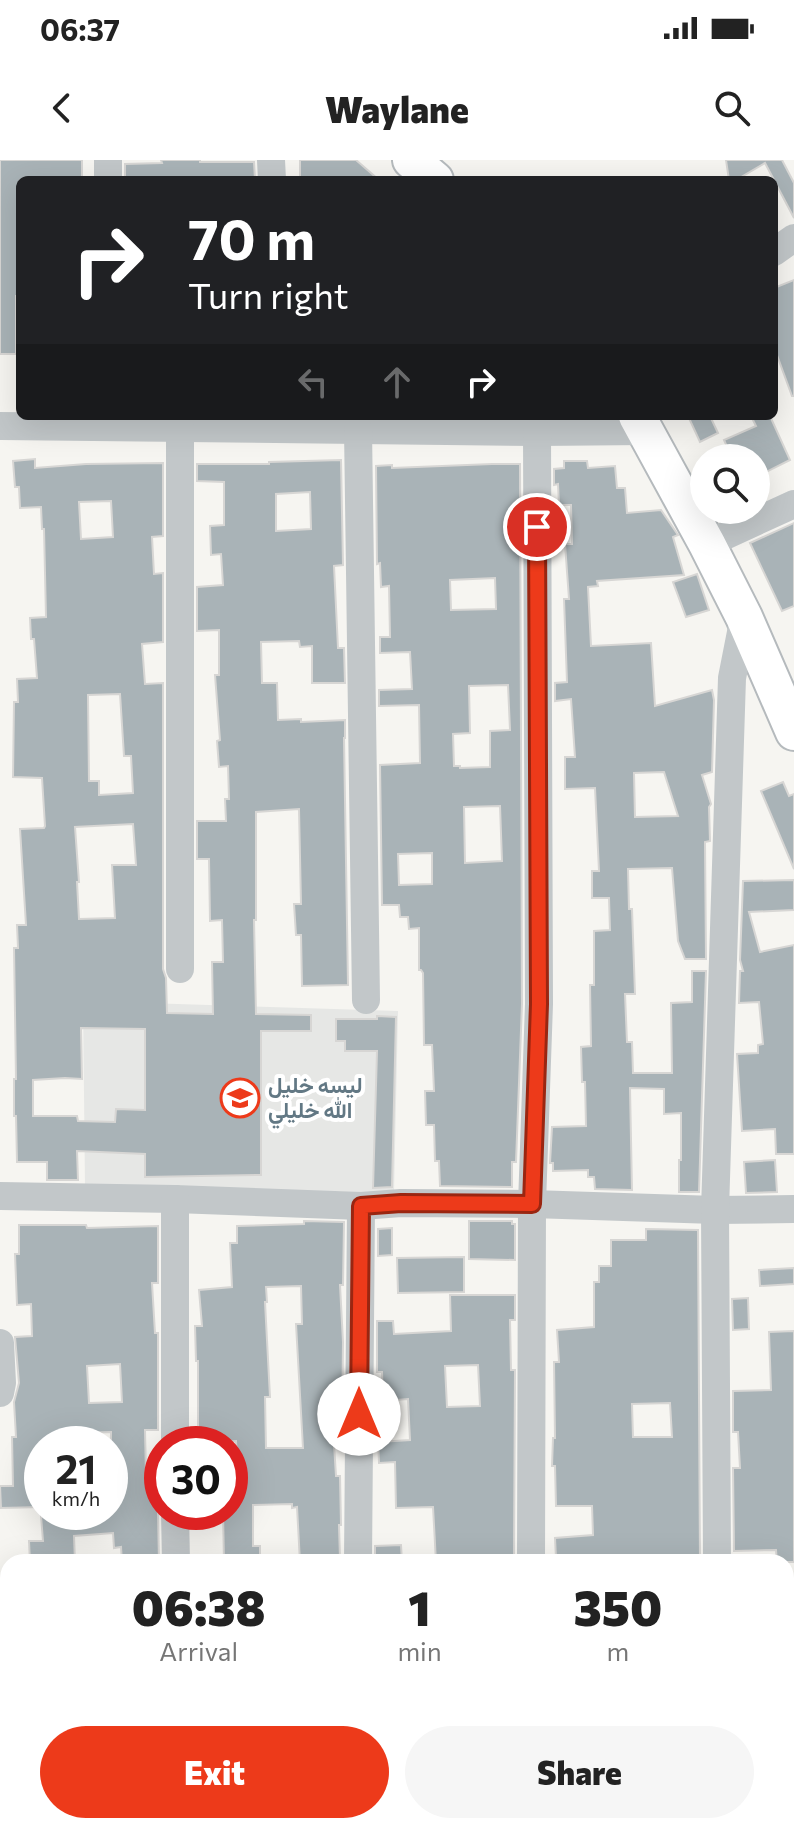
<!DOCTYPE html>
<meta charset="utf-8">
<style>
:root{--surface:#fff;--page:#f6f6f6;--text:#222;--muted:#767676;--accent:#ed3a1a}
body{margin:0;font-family:Commissioner,Vazirmatn,sans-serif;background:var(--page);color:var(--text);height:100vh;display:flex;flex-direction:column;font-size:30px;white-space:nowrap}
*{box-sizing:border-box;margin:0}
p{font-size:26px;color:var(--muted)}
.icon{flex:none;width:44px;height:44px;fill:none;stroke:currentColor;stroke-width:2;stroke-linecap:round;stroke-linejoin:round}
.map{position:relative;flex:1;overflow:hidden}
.drawer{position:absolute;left:0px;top:1394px;width:794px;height:280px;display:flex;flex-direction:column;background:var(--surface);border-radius:24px 24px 0 0;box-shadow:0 8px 32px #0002}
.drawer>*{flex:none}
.banner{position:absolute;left:16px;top:16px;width:762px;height:244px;border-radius:12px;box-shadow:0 8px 32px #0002;background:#202124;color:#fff;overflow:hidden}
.tools{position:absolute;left:690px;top:284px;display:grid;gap:16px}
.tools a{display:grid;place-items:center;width:80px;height:80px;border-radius:50%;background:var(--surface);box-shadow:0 8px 32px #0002;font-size:40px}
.speed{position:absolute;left:24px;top:1266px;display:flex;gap:16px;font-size:40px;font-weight:700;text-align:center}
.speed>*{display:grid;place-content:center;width:104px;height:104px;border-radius:50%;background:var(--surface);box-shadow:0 8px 32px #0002;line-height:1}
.speed small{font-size:20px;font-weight:400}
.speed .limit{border:12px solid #d22;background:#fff;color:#111}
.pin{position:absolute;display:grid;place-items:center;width:68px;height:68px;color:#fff;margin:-34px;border:4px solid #fff;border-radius:50%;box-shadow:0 2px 8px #0007}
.me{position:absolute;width:88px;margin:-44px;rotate:0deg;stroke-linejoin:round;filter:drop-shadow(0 0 6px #0008)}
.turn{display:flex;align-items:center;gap:28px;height:168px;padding:0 40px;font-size:36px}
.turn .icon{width:104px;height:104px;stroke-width:2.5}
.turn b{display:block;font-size:56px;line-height:68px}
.lanes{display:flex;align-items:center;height:76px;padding:0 40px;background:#0003;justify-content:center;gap:40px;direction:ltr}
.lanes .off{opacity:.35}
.eta{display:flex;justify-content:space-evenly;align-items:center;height:136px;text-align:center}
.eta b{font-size:48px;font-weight:800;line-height:56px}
.cta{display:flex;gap:16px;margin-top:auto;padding:16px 40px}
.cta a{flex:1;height:92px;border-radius:48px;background:var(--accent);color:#fff;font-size:32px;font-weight:800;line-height:92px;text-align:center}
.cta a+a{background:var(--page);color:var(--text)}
.status{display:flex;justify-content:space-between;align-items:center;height:56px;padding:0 40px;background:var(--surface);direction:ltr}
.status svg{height:22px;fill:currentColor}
header{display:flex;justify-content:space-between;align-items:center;height:104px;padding:0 40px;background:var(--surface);font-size:36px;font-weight:800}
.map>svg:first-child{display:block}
.built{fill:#e6e7e5}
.building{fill:#a9b3b7;stroke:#d7d6d4;stroke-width:2;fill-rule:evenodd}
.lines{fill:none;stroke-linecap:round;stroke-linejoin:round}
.major-casing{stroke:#b5babd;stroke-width:40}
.minor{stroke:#c2c7c9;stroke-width:28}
.major{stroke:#fff;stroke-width:36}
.route-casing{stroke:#9a2611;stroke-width:20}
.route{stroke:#ed3a1a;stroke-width:14}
.labels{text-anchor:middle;stroke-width:8;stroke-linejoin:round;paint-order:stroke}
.poi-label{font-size:22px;font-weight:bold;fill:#627884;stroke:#fff;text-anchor:start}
</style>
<div class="status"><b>06:37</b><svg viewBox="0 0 49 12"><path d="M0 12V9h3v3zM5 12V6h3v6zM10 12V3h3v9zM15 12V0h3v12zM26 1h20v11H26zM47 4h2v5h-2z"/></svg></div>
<header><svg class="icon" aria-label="back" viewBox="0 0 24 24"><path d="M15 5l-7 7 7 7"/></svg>Waylane<svg class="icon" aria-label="search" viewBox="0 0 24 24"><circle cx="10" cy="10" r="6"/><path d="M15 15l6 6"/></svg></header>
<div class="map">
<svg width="794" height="1674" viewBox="0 0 794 1674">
<rect width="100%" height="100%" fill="#f6f5f1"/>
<path class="built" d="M83 841 398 851 394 1033 85 1026Z"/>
<g class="building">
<path d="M0 0H82V20H20V136H16V194H0Z"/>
<path d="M161 0H200V2H254L255 20H125V4L162 3Z"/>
<path d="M300 0H356L379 20H300Z"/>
<path d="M726 0H782L794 23V58L765 3 736 20H729Z"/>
<path d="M794 120V236H792L774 187V128Z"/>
<path d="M688 256H710L718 273 700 282Z"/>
<path d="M751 256H770L790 300 756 317V298H732L724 280 756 266Z"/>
<path d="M35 299V308L86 304 163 303V376L152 377 154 414 163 413V482L142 484 145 524 163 523V809L166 818 167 853 213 854 212 802H223L222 760 210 761 209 699H197V661H226L225 639H229L228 606 219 607 217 581 220 580 215 515H219V470L197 471V427L223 425 221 394 211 395 210 366 224 365V322L197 321V304H269V302L341 300 343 405 334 406 338 488H344L345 523H312V486L300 487 299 481 261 482 262 523H277L278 560 301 559V562L345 560V578H344L348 825 302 826 301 775H296L294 744H301L299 649 256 652V760H254L256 854 311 855V871H261V1015L145 1017V994L77 991 78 1020H47V1002H17L16 956H14V919H16L14 788H18L17 765H26L20 669 44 668 45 666 42 618 13 617 14 542H18L17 519 37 518 34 479H31L30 458 46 457 44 369H42L41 347 20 348 19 327H15L13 301ZM310 332 311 369 276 371V334ZM111 341 113 377 81 379 79 342ZM120 534 124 596H131L133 633 99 635V621H89L88 535ZM133 664 136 705H112L115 758 79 759 77 722H79L75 667ZM81 868 145 869V950L116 949 115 962 78 961 77 956H33V920L65 918 82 919Z"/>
<path d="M564 301H587L588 308 615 306 617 328H625L627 353 661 350 678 375 673 377 684 415 597 421 598 426 588 427 591 486 651 483 655 546 712 530 714 540 712 612 702 615 711 644 709 647 710 681 705 682 706 799H685L678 781 672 708 628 709 629 749H632L635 834H625L627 882H632L633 913H672L671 843 692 842V811H706L699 1032H679V1000H681V953L664 954V929L630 928 632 1030 595 1029 594 1017H588V1010L553 1011V1003H550L552 967 586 966 585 922H582L581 887 591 886 590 825H594V771L610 770 609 738H592V711H599L595 628 565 629V597H575L571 539 555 541V523L567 522 564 439H569L565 384H572L571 345H559L558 324 554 325V309L564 308ZM664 612 678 656 635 657 634 613Z"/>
<path d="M492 304H520L522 844 516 1002H512V1027L440 1026 439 1001H435L434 965H426L425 931H434L432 885H424L423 813 421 810H419V768L409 769 408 757H400L399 745H382L380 605 420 603 419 545 379 546V530L412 529 410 492 380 493V477H390L389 426 381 427 380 403 377 404 376 306 392 305V308ZM495 418 496 449 451 450 450 420ZM508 525 510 570 490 571V607L460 608V606H454L453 574 470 573 469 526ZM500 646 502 701 465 703 464 647ZM432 693V724L399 725 398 694Z"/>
<path d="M794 363V446L782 451 750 383Z"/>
<path d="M697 414 709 450 686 457 673 422Z"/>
<path d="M783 622 789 636 794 634V709L761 631Z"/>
<path d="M794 720V750L749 752 760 792 794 785V994H776L775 969 742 971 737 894 758 893V885L763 884 759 842 739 843 740 811H743L740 800 743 721Z"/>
<path d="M377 856 396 857 392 1027 373 1028 377 891H345V881H336V859H377Z"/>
<path d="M775 1000 777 1032 746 1033 744 1002Z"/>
<path d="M304 1061 344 1062 343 1125H340L343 1182 342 1268H333L336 1316H340L341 1365H339L340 1399 330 1400V1402H300L297 1347 292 1348V1344L253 1345V1386H260V1402H224L223 1352 232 1351 231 1313H238L236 1281 198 1283V1201H196L195 1166H202L199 1130 232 1127 230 1083H237V1066L304 1064ZM301 1126 302 1164H296L303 1288H266L265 1237H270L265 1142H267L266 1127Z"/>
<path d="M469 1061H512V1064H515V1100L469 1099Z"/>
<path d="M19 1065H86L87 1068 158 1066V1123H152L155 1173H158V1270H145L146 1315 162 1314V1342L158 1352 159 1402H122L121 1387 114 1388 113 1373 74 1376 75 1402H30L29 1381H43L41 1356 110 1352 111 1272 74 1273 75 1284H42V1347L1 1348 0 1326H13L12 1277H16L14 1242 19 1223 15 1177 32 1176 31 1144 17 1145 15 1094H19ZM120 1204 122 1242 89 1243 87 1206Z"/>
<path d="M392 1068V1095L378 1096V1069Z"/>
<path d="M646 1069 698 1070 700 1402H589V1396L556 1398 555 1378 593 1375 592 1346H556L555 1306H552L553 1278H555L554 1202H559L557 1170 594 1167V1122H599V1106H611V1080H646ZM670 1243 672 1277H633L632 1244Z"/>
<path d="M464 1097V1132L398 1133 397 1098Z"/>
<path d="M794 1108V1124L760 1126 759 1110Z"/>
<path d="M450 1135H515V1160H510L511 1210H515L514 1402H436L433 1347 396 1348 395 1302 379 1303 378 1282 410 1280 408 1239 383 1241 382 1212H377V1161H393L394 1174 451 1171ZM478 1205 480 1246 447 1247 445 1206Z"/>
<path d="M748 1138 749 1169 733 1170 732 1139Z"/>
<path d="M794 1171V1402H777L776 1390 734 1391 733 1308H740L738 1272H733V1231L771 1230 769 1172Z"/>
<path d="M401 1385 402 1402H375V1386Z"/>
</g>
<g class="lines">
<g class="major-casing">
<g id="major">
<path d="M411 0 435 20"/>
<path d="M637 256 707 384 744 457 794 572"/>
</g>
</g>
<g class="minor">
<path d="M271 0 272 20"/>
<path d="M108 20V0"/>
<path d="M774 92 794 78"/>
<path d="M0 266 537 272 645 271"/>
<path d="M180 268V809"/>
<path d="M358 269 366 840"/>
<path d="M707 384 794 344"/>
<path d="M0 1036 175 1039 361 1046 401 1043 532 1044 715 1050 794 1049"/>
<path d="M175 1039V1284"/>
<path d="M0 1183 2 1223 0 1233"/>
<path d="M175 1352 176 1402"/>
<path d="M358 1402 361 1046"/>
<path d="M531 1402 532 1044 539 844 537 272"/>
<path d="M717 1402 715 1050 732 518 744 457"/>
<path d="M176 1666V1674"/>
<path d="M719 1666V1674"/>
<path d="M356 1674V1666"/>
<path d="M531 1674V1666"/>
</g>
<use href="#major" class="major"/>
</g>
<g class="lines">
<g class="route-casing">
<path id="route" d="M359 1254 361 1046 401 1043 532 1044 539 844 537 367"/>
</g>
<use href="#route" class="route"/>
</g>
<defs>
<g id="school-ring" transform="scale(2)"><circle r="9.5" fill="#fff" stroke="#ed3a1a" stroke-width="1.5"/><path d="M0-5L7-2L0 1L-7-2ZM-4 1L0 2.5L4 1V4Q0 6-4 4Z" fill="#ed3a1a"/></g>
</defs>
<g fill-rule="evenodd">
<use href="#school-ring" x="240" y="938"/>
</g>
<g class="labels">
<g class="poi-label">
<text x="268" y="933">ليسه خليل<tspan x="268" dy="25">الله خليلي</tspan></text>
</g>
</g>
</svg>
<div class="tools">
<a><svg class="icon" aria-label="search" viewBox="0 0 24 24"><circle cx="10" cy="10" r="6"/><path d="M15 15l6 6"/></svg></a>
</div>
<div class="speed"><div>21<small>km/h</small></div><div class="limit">30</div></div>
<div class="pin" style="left:537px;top:367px;background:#d93025"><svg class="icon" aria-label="arrive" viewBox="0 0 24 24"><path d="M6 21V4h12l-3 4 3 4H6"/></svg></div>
<svg class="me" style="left:359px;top:1254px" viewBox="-20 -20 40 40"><circle r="19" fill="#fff"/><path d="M0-13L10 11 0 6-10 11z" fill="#ed3a1a"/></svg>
<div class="banner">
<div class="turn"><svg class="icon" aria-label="right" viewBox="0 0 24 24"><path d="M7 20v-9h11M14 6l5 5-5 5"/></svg><div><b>70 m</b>Turn right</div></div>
<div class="lanes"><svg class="icon off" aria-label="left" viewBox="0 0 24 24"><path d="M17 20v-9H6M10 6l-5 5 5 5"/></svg><svg class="icon off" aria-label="ahead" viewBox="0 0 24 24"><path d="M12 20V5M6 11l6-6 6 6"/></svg><svg class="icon" aria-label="right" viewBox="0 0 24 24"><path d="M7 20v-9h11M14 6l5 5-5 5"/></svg></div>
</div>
<section class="drawer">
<div class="eta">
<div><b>06:38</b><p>Arrival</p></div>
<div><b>1</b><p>min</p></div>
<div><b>350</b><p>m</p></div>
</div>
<div class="cta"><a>Exit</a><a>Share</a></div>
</section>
</div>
